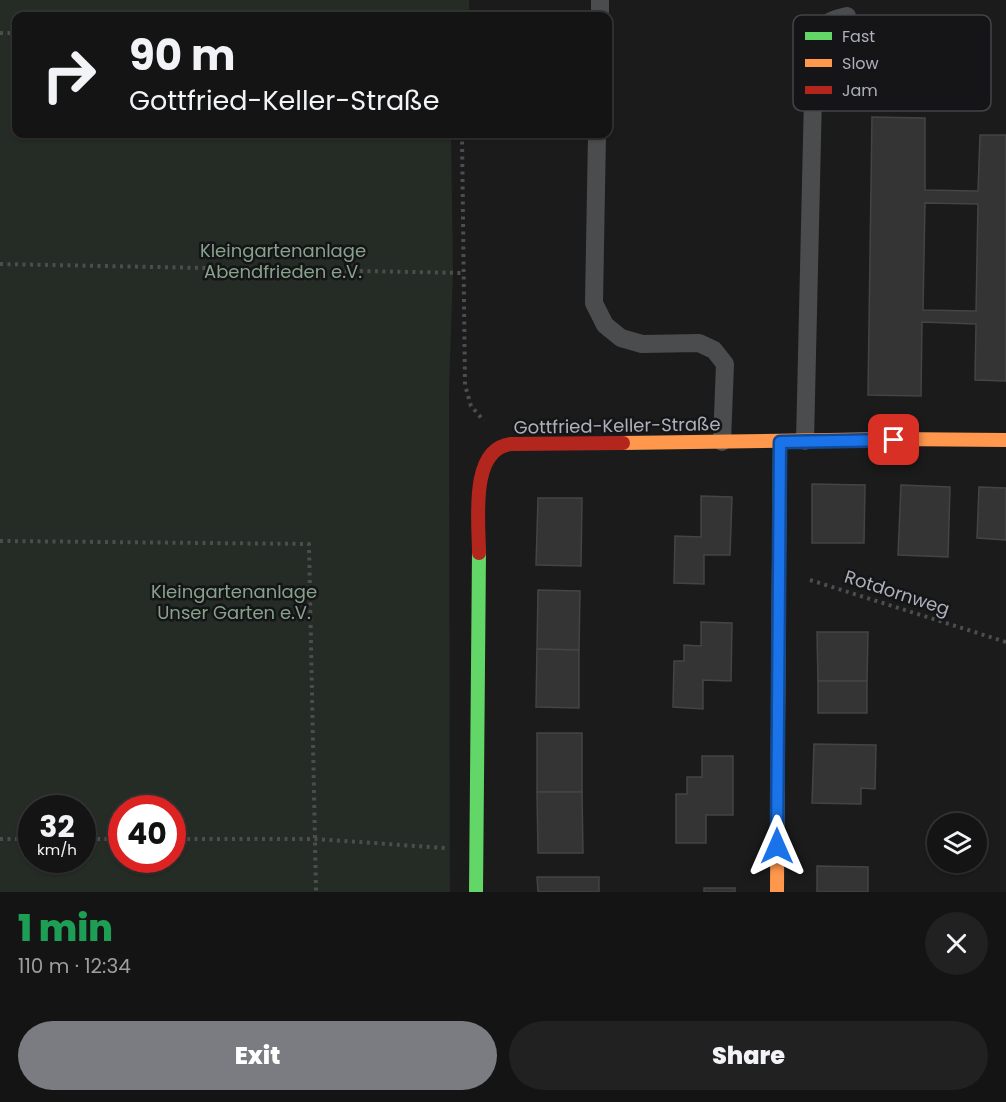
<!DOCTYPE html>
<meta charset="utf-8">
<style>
:root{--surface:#141414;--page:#212122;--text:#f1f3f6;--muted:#9d9ea0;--line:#333334;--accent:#7a7c82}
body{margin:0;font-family:Poppins,sans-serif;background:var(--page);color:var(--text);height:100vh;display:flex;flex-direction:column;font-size:22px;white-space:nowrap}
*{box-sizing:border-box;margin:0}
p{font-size:20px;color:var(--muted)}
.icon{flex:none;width:33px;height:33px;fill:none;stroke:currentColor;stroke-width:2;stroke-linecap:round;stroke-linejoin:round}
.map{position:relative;height:892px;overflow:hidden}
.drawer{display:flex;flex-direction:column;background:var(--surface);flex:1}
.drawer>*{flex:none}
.top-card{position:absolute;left:12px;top:12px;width:600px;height:126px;border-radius:12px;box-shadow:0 2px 4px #0004,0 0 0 2px var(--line);background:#141414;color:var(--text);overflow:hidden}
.controls{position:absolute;left:927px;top:813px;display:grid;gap:12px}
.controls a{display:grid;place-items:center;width:60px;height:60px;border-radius:50%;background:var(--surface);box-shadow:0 2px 4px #0004,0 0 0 2px var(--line);font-size:30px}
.speed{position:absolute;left:18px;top:795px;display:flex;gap:12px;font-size:30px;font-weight:700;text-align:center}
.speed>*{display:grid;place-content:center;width:78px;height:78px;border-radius:50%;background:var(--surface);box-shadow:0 2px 4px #0004,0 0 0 2px var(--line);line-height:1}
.speed small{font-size:15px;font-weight:400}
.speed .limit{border:9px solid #d22;background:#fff;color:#111}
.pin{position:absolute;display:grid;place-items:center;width:51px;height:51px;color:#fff;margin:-26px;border-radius:12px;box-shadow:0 3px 9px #0006}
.me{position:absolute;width:66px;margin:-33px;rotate:0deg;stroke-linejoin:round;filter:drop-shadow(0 0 4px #0008)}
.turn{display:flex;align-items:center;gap:21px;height:126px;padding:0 18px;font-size:27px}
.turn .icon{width:78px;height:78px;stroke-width:2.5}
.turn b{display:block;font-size:42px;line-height:51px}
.round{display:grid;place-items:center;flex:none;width:63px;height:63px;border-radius:32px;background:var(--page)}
.head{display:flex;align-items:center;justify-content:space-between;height:102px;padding:0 18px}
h1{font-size:36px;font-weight:800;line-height:45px;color:#1e9e55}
.button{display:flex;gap:12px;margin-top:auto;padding:12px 18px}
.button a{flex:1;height:69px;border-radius:36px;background:var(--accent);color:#fff;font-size:24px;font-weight:800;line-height:69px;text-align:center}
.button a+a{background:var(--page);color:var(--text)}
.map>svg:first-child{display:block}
.green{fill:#252b25;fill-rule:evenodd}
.building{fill:#343435;stroke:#434447;stroke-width:1.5;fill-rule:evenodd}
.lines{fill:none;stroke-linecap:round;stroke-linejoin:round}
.path{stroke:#4c4d4f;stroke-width:4;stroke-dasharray:3 4.5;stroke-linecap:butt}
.lane{stroke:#4b4c4d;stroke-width:18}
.fast{stroke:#63d668;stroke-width:14}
.slow{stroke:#ff974d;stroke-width:14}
.jam{stroke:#b3261e;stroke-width:14}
.route-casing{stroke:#114b97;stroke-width:15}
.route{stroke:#1a73e8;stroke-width:10}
.labels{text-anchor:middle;stroke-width:5;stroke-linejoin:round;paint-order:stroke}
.park-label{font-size:18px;fill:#86a38a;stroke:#151517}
.street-label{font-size:18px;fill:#adb0ba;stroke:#151517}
.key{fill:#151517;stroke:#434448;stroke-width:1.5}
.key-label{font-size:16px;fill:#adb0ba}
</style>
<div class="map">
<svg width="1006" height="892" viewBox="0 0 1006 892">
<rect width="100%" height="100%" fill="#1b1b1b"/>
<path class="green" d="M0 0H469V16H16V134H451L453 271 449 392 450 892H0ZM82 808V860H32V808ZM122 808H172V860H122Z"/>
<g class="building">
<path d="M872 117 925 118V190L978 191 980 135H1006V381L975 380 976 324 922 322 921 396 868 395ZM925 203 978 204 976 311 923 310Z"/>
<path d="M812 484 865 485 864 543H812Z"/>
<path d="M901 485 950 487 948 557 898 555Z"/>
<path d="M979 487 1006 488V540L977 538Z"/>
<path d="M701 496 732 497 730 555H704V584L674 583 675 536 701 537Z"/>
<path d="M538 498H582L581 566 536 565Z"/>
<path d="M538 590 580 591 579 650 537 649Z"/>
<path d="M701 622 732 623 731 681 703 680V709L673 707 674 661H684V645L701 646Z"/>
<path d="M817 632H868L867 681H818Z"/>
<path d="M537 649 579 650V708L536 707Z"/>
<rect x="818" y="681" width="49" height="32"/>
<rect x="537" y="733" width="45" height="59"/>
<path d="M814 744 876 745 875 789 861 788V804L812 803Z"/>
<path d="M702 756H733V815H706V843H676V794H687V777H702Z"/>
<path d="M537 792H582L583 853H538Z"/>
<path d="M817 866 868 867V892H817Z"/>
<path d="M537 877H599V892H538Z"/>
<rect x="704" y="888" width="31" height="4"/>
</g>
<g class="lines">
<g class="path">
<path d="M0 33H16"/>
<path d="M462 134 465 385 471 406 484 421"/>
<path d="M0 264 463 273"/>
<path d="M0 541 309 544 316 892"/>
<path d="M810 580 1006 642"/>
<path d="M0 839H32"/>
<path d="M82 839H122"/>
<path d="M172 839H315L445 848"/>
</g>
<g class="lane">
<path d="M600 16V0"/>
<path d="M597 134 594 303 605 325 621 338 642 344 699 343 714 350 725 364 722 442"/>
<path d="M805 441 814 53C819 29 821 21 847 16"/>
</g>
<g class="fast">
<path d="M779 562 780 442"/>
<path d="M476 892 479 553"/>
</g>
<g class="slow">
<path d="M623 443 894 439 1006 440"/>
<path d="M777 892 779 562"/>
</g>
<path class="jam" d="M479 553C479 522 469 449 511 444L623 443"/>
</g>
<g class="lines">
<g class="route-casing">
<path id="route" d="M777 846 780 442 894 440"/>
</g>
<use href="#route" class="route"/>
</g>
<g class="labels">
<g class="park-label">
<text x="283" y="257">Kleingartenanlage<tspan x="283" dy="21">Abendfrieden e.V.</tspan></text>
<text x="234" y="598">Kleingartenanlage<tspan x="234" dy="21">Unser Garten e.V.</tspan></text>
</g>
<g class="street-label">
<text transform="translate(617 426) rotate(-1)" y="6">Gottfried-Keller-Straße</text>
<text transform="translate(897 593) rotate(18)" y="6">Rotdornweg</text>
</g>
</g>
<rect x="793" y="15" width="198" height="96" rx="9" class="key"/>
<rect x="805" y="32" width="27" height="8" fill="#63d668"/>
<rect x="805" y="59" width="27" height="8" fill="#ff974d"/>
<rect x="805" y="86" width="27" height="8" fill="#b3261e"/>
<g class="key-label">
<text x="842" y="42">Fast</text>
<text x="842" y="69">Slow</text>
<text x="842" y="96">Jam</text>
</g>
</svg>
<div class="controls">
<a><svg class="icon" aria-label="layers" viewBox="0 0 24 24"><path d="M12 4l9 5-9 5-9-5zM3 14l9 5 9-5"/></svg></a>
</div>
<div class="speed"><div>32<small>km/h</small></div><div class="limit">40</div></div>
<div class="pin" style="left:894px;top:440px;background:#d93025"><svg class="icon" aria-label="arrive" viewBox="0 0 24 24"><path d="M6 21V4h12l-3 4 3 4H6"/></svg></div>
<svg class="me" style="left:777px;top:846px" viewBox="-20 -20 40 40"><path d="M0-17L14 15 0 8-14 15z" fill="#1a73e8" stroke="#fff" stroke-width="4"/></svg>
<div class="top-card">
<div class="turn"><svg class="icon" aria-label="right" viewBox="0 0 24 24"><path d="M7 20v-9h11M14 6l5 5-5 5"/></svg><div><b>90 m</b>Gottfried-Keller-Straße</div></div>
</div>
</div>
<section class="drawer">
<div class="head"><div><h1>1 min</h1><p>110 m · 12:34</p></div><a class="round"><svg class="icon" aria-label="close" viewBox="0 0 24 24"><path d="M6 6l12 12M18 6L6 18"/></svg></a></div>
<div class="button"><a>Exit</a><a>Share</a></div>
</section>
